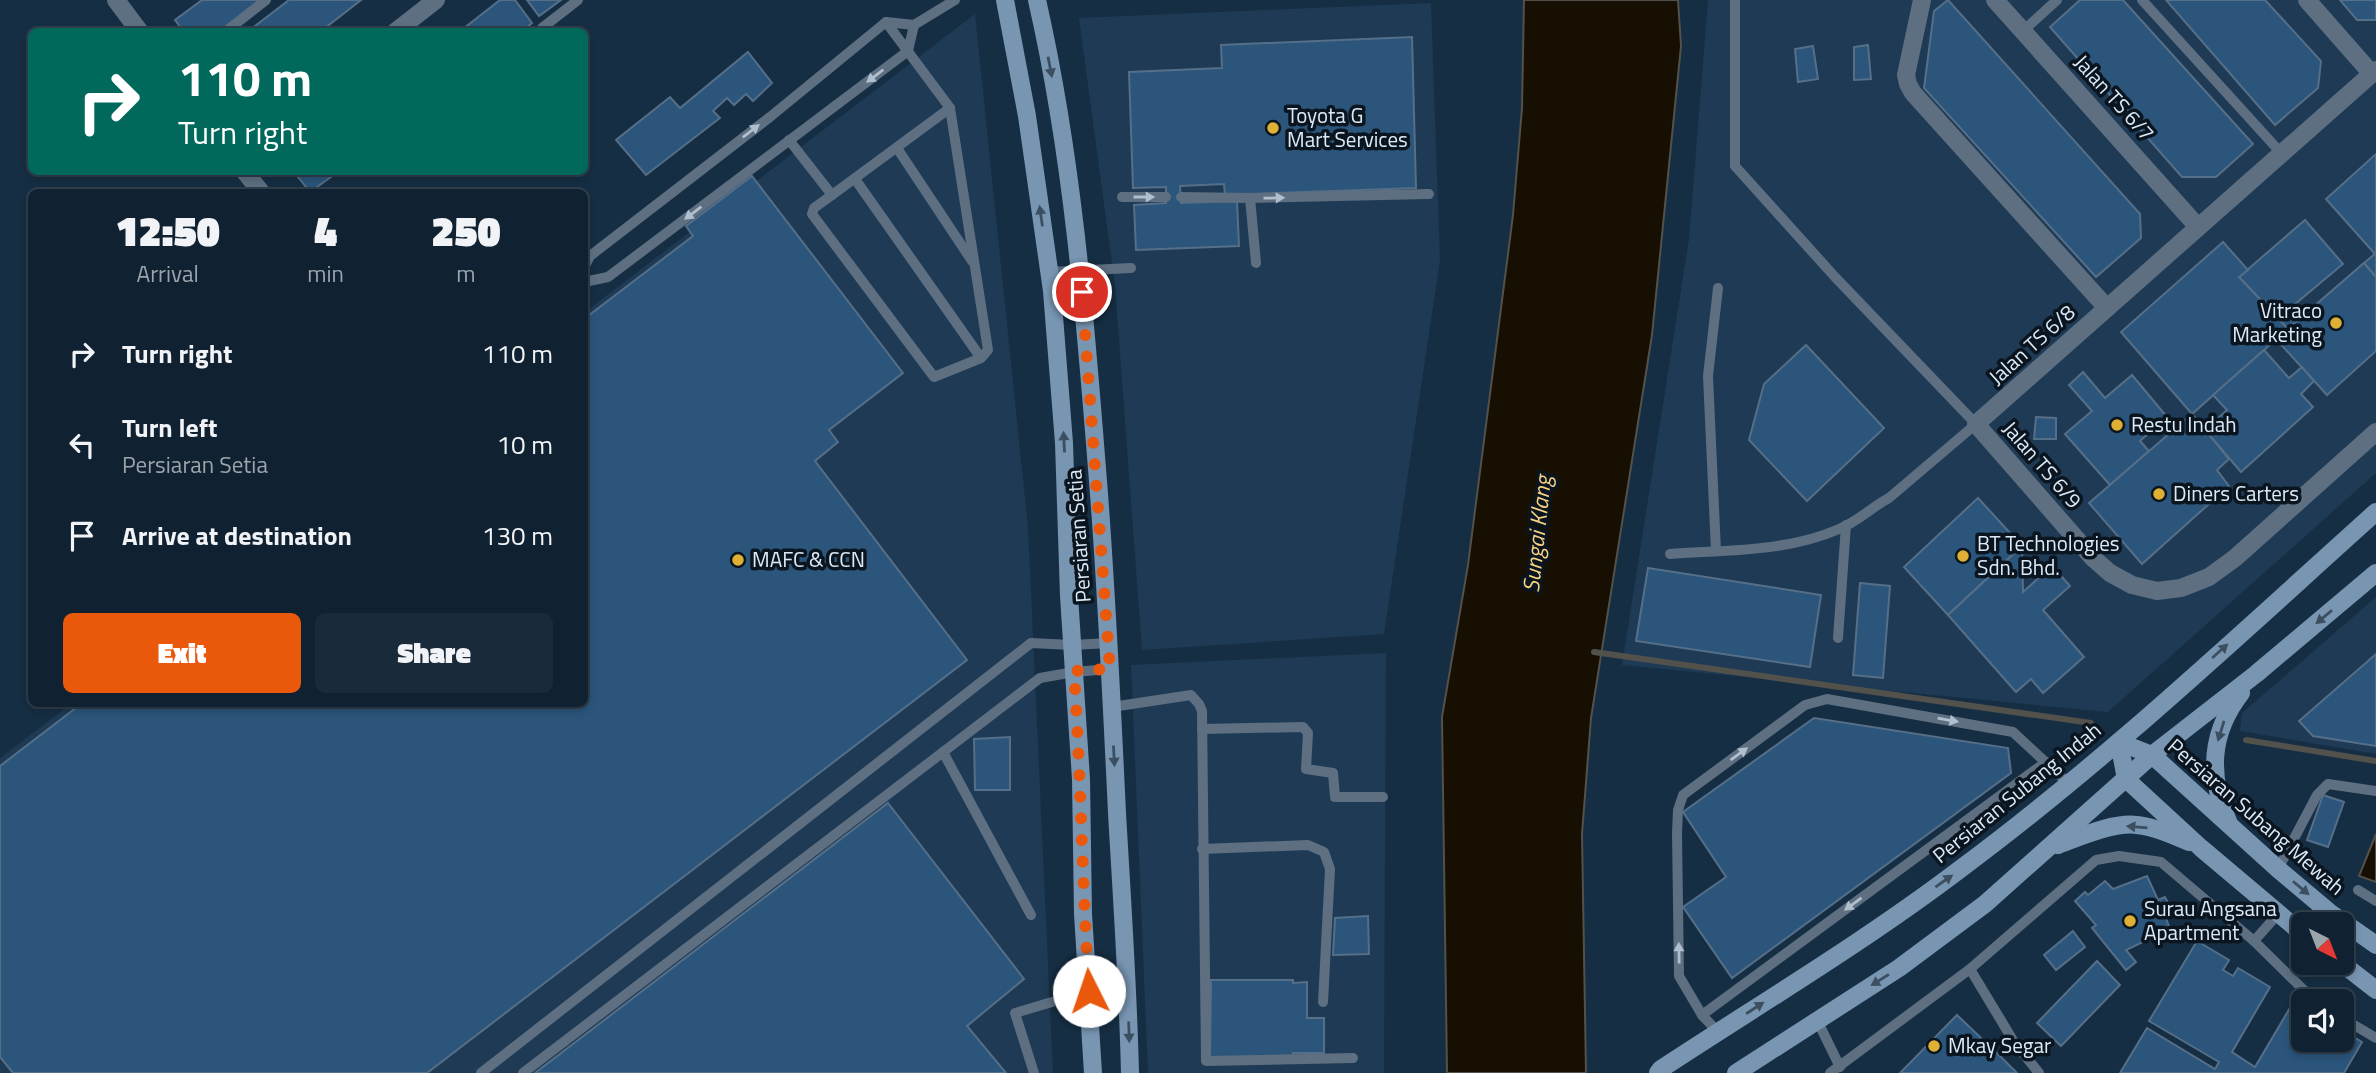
<!DOCTYPE html>
<style>
:root{--surface:#102232;--page:#192a3a;--text:#f1f3f6;--muted:#9ca4ac;--line:#303f4d;--accent:#ea580c}
body{margin:0;font-family:"Titillium Web",sans-serif;background:var(--page);color:var(--text);height:100vh;display:flex;flex-direction:column;font-size:26px;white-space:nowrap}
*{box-sizing:border-box;margin:0}
p{font-size:23px;color:var(--muted)}
.icon{flex:none;width:38px;height:38px;fill:none;stroke:currentColor;stroke-width:2;stroke-linecap:round;stroke-linejoin:round}
.map{position:relative;flex:1;overflow:hidden}
.details{position:absolute;left:28px;top:189px;width:560px;height:518px;display:flex;flex-direction:column;background:var(--surface);border-radius:10px;box-shadow:0 4px 10px #0003,0 0 0 2px var(--line)}
.details>*{flex:none}
.top-card{position:absolute;left:28px;top:28px;width:560px;height:147px;border-radius:10px;box-shadow:0 4px 10px #0003,0 0 0 2px var(--line);background:#00695c;color:#fff;overflow:hidden}
.needle{width:46px;rotate:138deg}
.controls{position:absolute;left:2291px;top:912px;display:grid;gap:14px}
.controls a{display:grid;place-items:center;width:63px;height:63px;border-radius:10px;background:var(--surface);box-shadow:0 4px 10px #0003,0 0 0 2px var(--line);font-size:35px}
.pin{position:absolute;display:grid;place-items:center;width:60px;height:60px;color:#fff;margin:-30px;border:4px solid #fff;border-radius:50%;box-shadow:0 2px 7px #0007}
.me{position:absolute;width:77px;margin:-38px;rotate:356deg;stroke-linejoin:round;filter:drop-shadow(0 0 5px #0008)}
.turn{display:flex;align-items:center;gap:24px;height:147px;padding:0 35px;font-size:32px}
.turn .icon{width:91px;height:91px;stroke-width:2.5}
.turn b{display:block;font-size:49px;line-height:60px}
.eta{display:flex;justify-content:space-evenly;align-items:center;height:119px;text-align:center}
.eta b{font-size:42px;font-weight:800;line-height:49px}
.button{display:flex;gap:14px;margin-top:auto;padding:14px 35px}
.button a{flex:1;height:80px;border-radius:10px;background:var(--accent);color:#fff;font-size:28px;font-weight:800;line-height:80px;text-align:center}
.button a+a{background:var(--page);color:var(--text)}
ul{padding:0;list-style:none}
li{display:flex;align-items:center;gap:21px;height:91px;padding:0 35px}
li div{flex:1}
li b{display:block;font-size:26px}
li em{font-style:normal}
.map>svg:first-child{display:block}
.built{fill:#1e3a54}
.water{fill:#171002;stroke:#52514c;stroke-width:2}
.lines{fill:none;stroke-linecap:round;stroke-linejoin:round}
.stream{stroke:#52514c;stroke-width:6}
.building{fill:#2b557b;stroke:#566f88;stroke-width:2}
.lane{stroke:#5d6f81;stroke-width:10}
.street{stroke:#5d6f81;stroke-width:18}
.secondary{stroke:#7895b2;stroke-width:18}
.oneway{fill:#3c4f61}
.oneway2{fill:#b0bfce}
.route{stroke:#ea580c;stroke-width:12;stroke-dasharray:0 21.6}
.poi-dot{fill:#e0b034;stroke:#0b151f;stroke-width:2.5}
.labels{text-anchor:middle;stroke-width:7;stroke-linejoin:round;paint-order:stroke}
.street-label{font-size:21px;fill:#dceaf8;stroke:#0b151f}
.poi-label{font-size:21px;fill:#dceaf8;stroke:#0b151f;text-anchor:start}
.water-label{font-size:23px;font-style:italic;fill:#f8d381;stroke:#0b151f}
</style>
<div class="map">
<svg width="2376" height="1073" viewBox="0 0 2376 1073">
<rect width="100%" height="100%" fill="#162e43"/>
<g class="built">
<path d="M1708 0H2376V473L2108 712 1622 665 1689 239Z"/>
<path d="M1431 3 1440 260 1384 634 1142 650 1115 286 1079 18Z"/>
<path d="M975 14 1028 527 1053 1073H0V758L71 704H584L585 312Z"/>
<path d="M2376 597V754L2240 731 2242 713Z"/>
<path d="M1386 653 1384 1073H1148L1131 665Z"/>
</g>
<g class="water">
<path d="M1524 0H1678L1681 46 1652 335 1591 718 1582 834 1586 1073H1447L1442 717 1468 565 1513 215 1522 108Z"/>
<path d="M2376 834V882L2359 876Z"/>
</g>
<g class="lines">
<g class="stream">
<path d="M1594 652 2091 723"/>
<path d="M2246 740 2376 761"/>
</g>
</g>
<g class="building">
<path d="M202 0H261L220 32H184L175 20Z"/>
<path d="M289 0H361L320 32H247Z"/>
<path d="M500 0H515L532 23 521 32H459Z"/>
<path d="M527 0H561L539 16Z"/>
<path d="M1948 0 2140 214 2141 238 2096 277 1924 88 1934 11Z"/>
<path d="M2080 0H2123L2253 144 2216 177H2182L2050 27Z"/>
<path d="M2166 0H2265L2321 61 2318 88 2275 125Z"/>
<path d="M2340 0H2376V20H2357Z"/>
<path d="M1412 37 1416 188 1225 195 1224 184 1180 186 1181 203 1237 201 1239 246 1136 250 1134 205 1166 203V187L1133 188 1129 72 1222 68 1221 45Z"/>
<path d="M1868 45 1871 79 1854 80V47Z"/>
<path d="M1813 46 1818 79 1798 82 1795 49Z"/>
<path d="M748 52 772 83 753 101 746 94 734 105 727 98 713 111 720 118 646 175 616 140 670 97 680 108Z"/>
<path d="M2376 154V253L2375 254 2326 199Z"/>
<path d="M294 172H338L310 192Z"/>
<path d="M752 176 903 373 829 430 838 442 815 461 967 660 427 1073H13L0 1057V766L81 704H584V319L693 236 686 226Z"/>
<path d="M2305 220 2343 264 2294 305 2303 316 2288 329 2239 277Z"/>
<path d="M2223 242 2248 270 2239 277 2288 329 2192 414 2121 332Z"/>
<path d="M2376 253V277L2364 263Z"/>
<path d="M2364 263 2376 277V351L2327 395 2276 339Z"/>
<path d="M1806 345 1884 428 1807 501 1749 440 1764 384Z"/>
<path d="M2264 350 2289 378 2302 367 2314 381 2301 394 2313 407 2241 472 2205 430 2227 410 2213 395Z"/>
<path d="M2083 372 2105 398 2132 375 2167 417 2140 441 2149 451 2110 485 2065 434 2092 411 2069 385Z"/>
<path d="M2192 414 2229 459 2217 470 2229 486 2142 564 2089 503Z"/>
<path d="M2036 417 2056 418V439H2034Z"/>
<path d="M1978 498 2022 546 1948 615 1904 567Z"/>
<path d="M2022 546 2023 592 2052 566 2070 586 2043 610 2084 657 2043 693 2031 679 2016 692 1948 615Z"/>
<path d="M1648 568 1821 595 1810 667 1636 641Z"/>
<path d="M1860 583 1890 586 1883 678 1853 675Z"/>
<path d="M2376 654V746L2313 736 2299 721Z"/>
<path d="M1814 718 2008 748 2011 773 1732 978 1683 907 1726 877 1683 812Z"/>
<path d="M1010 737V790H975L974 739Z"/>
<path d="M2323 795 2344 802 2328 847 2307 840Z"/>
<path d="M888 803 1024 979 967 1026 1006 1073H535Z"/>
<path d="M2147 876 2158 900 2165 897 2174 914 2166 918 2170 929 2126 950 2136 962 2126 970 2092 928 2096 925 2075 901 2085 892 2088 895 2105 881 2113 889Z"/>
<path d="M1368 916 1369 954 1333 955 1335 918Z"/>
<path d="M2073 931 2085 947 2056 970 2044 955Z"/>
<path d="M2197 941 2229 960 2223 970 2233 976 2238 968 2270 987 2232 1052 2255 1067 2294 1001 2303 1007V1040H2342V1030L2362 1042 2344 1073H2120L2147 1028 2215 1069 2219 1062 2149 1021Z"/>
<path d="M2097 961 2120 985 2061 1046 2037 1023Z"/>
<path d="M1211 980H1293V983L1307 982V1018H1324V1053H1293V1057L1210 1058Z"/>
<path d="M1957 1015 1981 1038 1975 1044 1986 1055 1993 1049 2017 1073H1900Z"/>
</g>
<g class="lines">
<g class="lane">
<path d="M2142 0 2282 154"/>
<path d="M542 28 578 0"/>
<path d="M2023 31 2057 0"/>
<path d="M225 32 266 0"/>
<path d="M789 140 832 195 814 208 812 214 934 377 981 358 988 350 950 108 886 22"/>
<path d="M897 148 972 261"/>
<path d="M855 179 981 358"/>
<path d="M832 195 950 108"/>
<path d="M1122 197H1166"/>
<path d="M1181 197 1250 198 1429 194"/>
<path d="M1250 198 1256 263"/>
<path d="M584 267 590 256 770 117 886 22 914 25 955 0"/>
<path d="M1049 272 1131 268"/>
<path d="M584 282 608 277 908 51 914 25"/>
<path d="M1716 551 1708 376 1718 288"/>
<path d="M1670 554C1726 550 1787 552 1839 529 1857 522 1872 507 1889 498L1976 424 1835 277 1735 166V0"/>
<path d="M1838 638 1846 525"/>
<path d="M1112 707 1191 695 1199 704 1202 711 1206 1061 1353 1058"/>
<path d="M1202 729 1303 727 1308 733 1306 769 1333 773 1335 797H1383"/>
<path d="M943 752 1031 915"/>
<path d="M1202 849 1308 845 1324 852 1330 869 1323 1002"/>
<path d="M2278 869 2317 795 2328 784 2376 791"/>
<path d="M2358 890 2376 901"/>
<path d="M2254 941 2278 914"/>
<path d="M1970 969 2014 1042 2039 1073"/>
<path d="M1702 1015 1679 976 1677 833 1678 810 1683 795 1805 705 1827 699 2013 732 2069 784"/>
<path d="M2342 1018 2376 1038"/>
<path d="M1817 1020 1840 1067"/>
<path d="M1718 1032 1702 1015 2046 762"/>
<path d="M481 1073 1031 643 1072 645 1109 643"/>
<path d="M523 1073 1040 678 1074 672 1110 669"/>
<path d="M1034 1073 1015 1013 1089 991H1128"/>
<path d="M1830 1073 1970 969 2096 860 2119 856 2161 862 2254 941 2315 1001"/>
</g>
<g class="street">
<path d="M116 0 140 32"/>
<path d="M1922 0 1906 75 1908 84 1913 93 2107 308"/>
<path d="M1995 0 2198 227"/>
<path d="M2307 0 2372 74"/>
<path d="M395 32 436 0"/>
<path d="M2376 70 1976 424 2093 558 2110 573 2132 585 2157 591 2181 588 2209 577 2235 558 2376 432"/>
<path d="M245 172 261 192"/>
</g>
<g class="secondary">
<path d="M1005 0 1027 116 1052 291 1064 443 1069 596 1081 779 1083 914 1093 1073"/>
<path d="M1037 0C1074 162 1086 329 1099 494 1107 600 1112 707 1117 813 1122 900 1128 986 1130 1073"/>
<path d="M2119 742 2152 755 2278 869 2329 912 2376 945"/>
<path d="M2119 742 2126 779 2201 848 2303 934"/>
<path d="M2228 821C2208 775 2210 733 2241 693"/>
<path d="M2058 845C2080 837 2113 822 2137 825 2155 827 2173 835 2189 842"/>
<path d="M2340 962 2376 990"/>
<path d="M1658 1073 1661 1069C1760 1004 1864 942 1959 870 2106 761 2240 634 2376 512"/>
<path d="M1736 1073 1899 968 1985 904 2152 755 2256 674 2376 573"/>
</g>
</g>
<defs><path id="oneway-solid" d="M-6-.8H1V-3.2L6.5 0L1 3.2V.8H-6Z" transform="scale(1.75)"/></defs>
<g class="oneway">
<use href="#oneway-solid" transform="translate(1050 67) rotate(79)"/>
<use href="#oneway-solid" transform="translate(1041 216) rotate(-98)"/>
<use href="#oneway-solid" transform="translate(1064 442) rotate(-93)"/>
<use href="#oneway-solid" transform="translate(2324 617) rotate(140)"/>
<use href="#oneway-solid" transform="translate(2220 651) rotate(-42)"/>
<use href="#oneway-solid" transform="translate(2221 731) rotate(107)"/>
<use href="#oneway-solid" transform="translate(1114 756) rotate(87)"/>
<use href="#oneway-solid" transform="translate(2137 827) rotate(-175)"/>
<use href="#oneway-solid" transform="translate(1944 881) rotate(-35)"/>
<use href="#oneway-solid" transform="translate(2301 888) rotate(40)"/>
<use href="#oneway-solid" transform="translate(1880 980) rotate(148)"/>
<use href="#oneway-solid" transform="translate(1755 1008) rotate(-33)"/>
<use href="#oneway-solid" transform="translate(1129 1032) rotate(88)"/>
</g>
<g class="oneway2">
<use href="#oneway-solid" transform="translate(875 76) rotate(143)"/>
<use href="#oneway-solid" transform="translate(751 131) rotate(-38)"/>
<use href="#oneway-solid" transform="translate(1144 197)"/>
<use href="#oneway-solid" transform="translate(1274 198) rotate(-1)"/>
<use href="#oneway-solid" transform="translate(693 213) rotate(143)"/>
<use href="#oneway-solid" transform="translate(1948 720) rotate(10)"/>
<use href="#oneway-solid" transform="translate(1739 754) rotate(-36)"/>
<use href="#oneway-solid" transform="translate(1853 904) rotate(144)"/>
<use href="#oneway-solid" transform="translate(1679 953) rotate(-91)"/>
</g>
<g class="lines">
<path class="route" d="M1082 292 1110 669 1074 671C1081 778 1082 884 1089 991"/>
</g>
<g class="poi-dot">
<circle cx="1273" cy="128" r="7"/>
<circle cx="2336" cy="323" r="7"/>
<circle cx="2117" cy="425" r="7"/>
<circle cx="2159" cy="494" r="7"/>
<circle cx="1963" cy="556" r="7"/>
<circle cx="738" cy="560" r="7"/>
<circle cx="2130" cy="921" r="7"/>
<circle cx="1934" cy="1046" r="7"/>
</g>
<g class="labels">
<g class="street-label">
<text transform="translate(2114 98) rotate(48)" y="7">Jalan TS 6/7</text>
<text transform="translate(2032 345) rotate(-42)" y="7">Jalan TS 6/8</text>
<text transform="translate(2042 465) rotate(49)" y="7">Jalan TS 6/9</text>
<text transform="translate(1079 536) rotate(-94)" y="7">Persiaran Setia</text>
<text transform="translate(2017 793) rotate(-39)" y="7">Persiaran Subang Indah</text>
<text transform="translate(2256 817) rotate(41)" y="7">Persiaran Subang Mewah</text>
</g>
<g class="poi-label">
<text x="1287" y="123">Toyota G<tspan x="1287" dy="24">Mart Services</tspan></text>
<text x="2322" y="318" text-anchor="end">Vitraco<tspan x="2322" dy="24">Marketing</tspan></text>
<text x="2131" y="432">Restu Indah</text>
<text x="2173" y="501">Diners Carters</text>
<text x="1977" y="551">BT Technologies<tspan x="1977" dy="24">Sdn. Bhd.</tspan></text>
<text x="752" y="567">MAFC &amp; CCN</text>
<text x="2144" y="916">Surau Angsana<tspan x="2144" dy="24">Apartment</tspan></text>
<text x="1948" y="1053">Mkay Segar</text>
</g>
<g class="water-label">
<text transform="translate(1537 534) rotate(-84)" y="8">Sungai Klang</text>
</g>
</g>
</svg>
<div class="controls">
<a><svg class="needle" viewBox="-14 -14 28 28"><path d="M0-13l5 13h-10z" fill="#e53935"/><path d="M0 13l5-13h-10z" fill="#9ca4ac"/></svg></a>
<a><svg class="icon" aria-label="sound" viewBox="0 0 24 24"><path d="M4 9h4l5-4v14l-5-4H4zM17 9q2 3 0 6"/></svg></a>
</div>
<div class="pin" style="left:1082px;top:292px;background:#d93025"><svg class="icon" aria-label="arrive" viewBox="0 0 24 24"><path d="M6 21V4h12l-3 4 3 4H6"/></svg></div>
<svg class="me" style="left:1089px;top:991px" viewBox="-20 -20 40 40"><circle r="19" fill="#fff"/><path d="M0-13L10 11 0 6-10 11z" fill="#ea580c"/></svg>
<div class="top-card">
<div class="turn"><svg class="icon" aria-label="right" viewBox="0 0 24 24"><path d="M7 20v-9h11M14 6l5 5-5 5"/></svg><div><b>110 m</b>Turn right</div></div>
</div>
<section class="details">
<div class="eta">
<div><b>12:50</b><p>Arrival</p></div>
<div><b>4</b><p>min</p></div>
<div><b>250</b><p>m</p></div>
</div>
<ul>
<li><svg class="icon" aria-label="right" viewBox="0 0 24 24"><path d="M7 20v-9h11M14 6l5 5-5 5"/></svg><div><b>Turn right</b></div><em>110 m</em></li>
<li><svg class="icon" aria-label="left" viewBox="0 0 24 24"><path d="M17 20v-9H6M10 6l-5 5 5 5"/></svg><div><b>Turn left</b><p>Persiaran Setia</p></div><em>10 m</em></li>
<li><svg class="icon" aria-label="arrive" viewBox="0 0 24 24"><path d="M6 21V4h12l-3 4 3 4H6"/></svg><div><b>Arrive at destination</b></div><em>130 m</em></li>
</ul>
<div class="button"><a>Exit</a><a>Share</a></div>
</section>
</div>
